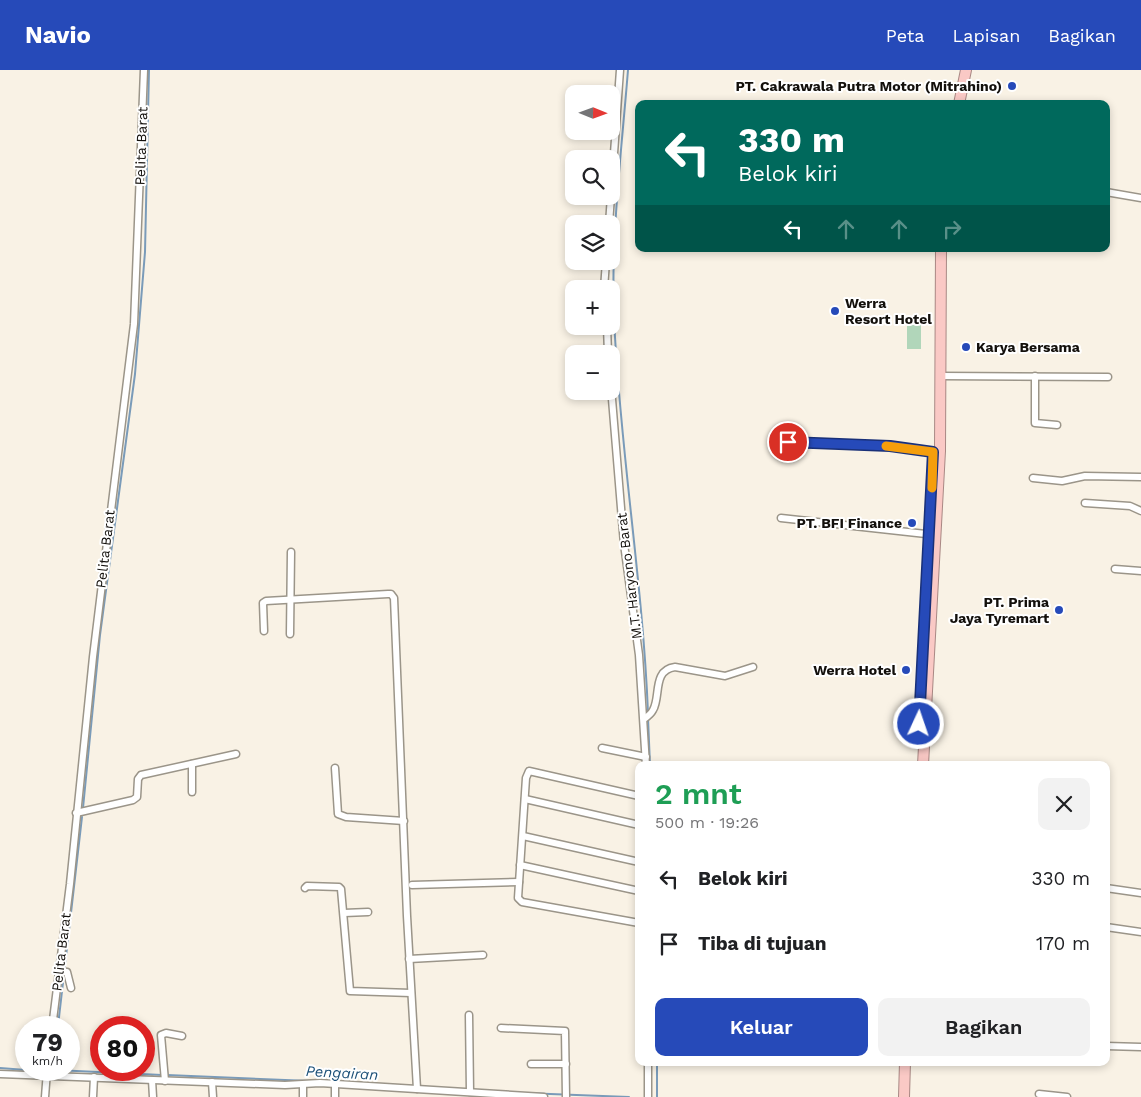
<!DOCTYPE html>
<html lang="id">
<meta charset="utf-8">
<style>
:root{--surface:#fff;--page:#f2f2f2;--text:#202124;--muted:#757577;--accent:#264ab9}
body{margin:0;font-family:"Work Sans",sans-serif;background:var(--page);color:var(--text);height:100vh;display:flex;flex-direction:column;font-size:19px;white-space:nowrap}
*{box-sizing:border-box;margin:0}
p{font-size:16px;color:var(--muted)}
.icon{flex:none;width:28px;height:28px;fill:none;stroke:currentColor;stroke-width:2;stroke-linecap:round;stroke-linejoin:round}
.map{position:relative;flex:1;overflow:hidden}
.drawer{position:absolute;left:635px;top:691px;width:475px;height:305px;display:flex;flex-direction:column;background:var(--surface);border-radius:10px;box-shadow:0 2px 8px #0003}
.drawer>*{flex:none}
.banner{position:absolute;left:635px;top:30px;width:475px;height:152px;border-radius:10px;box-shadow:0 2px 8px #0003;background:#00695c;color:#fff;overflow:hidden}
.needle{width:32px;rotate:91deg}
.tools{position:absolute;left:565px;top:15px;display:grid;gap:10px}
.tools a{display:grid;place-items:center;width:55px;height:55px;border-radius:10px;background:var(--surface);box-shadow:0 2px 8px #0003;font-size:25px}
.speed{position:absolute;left:15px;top:946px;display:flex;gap:10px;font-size:25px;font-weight:700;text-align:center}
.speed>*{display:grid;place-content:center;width:65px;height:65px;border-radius:50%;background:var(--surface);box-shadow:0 2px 8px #0003;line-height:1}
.speed small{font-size:12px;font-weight:400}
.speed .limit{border:8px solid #d22;background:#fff;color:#111}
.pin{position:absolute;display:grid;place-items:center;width:42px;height:42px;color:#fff;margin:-21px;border:2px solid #fff;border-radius:50%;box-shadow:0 1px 5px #0007}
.me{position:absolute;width:55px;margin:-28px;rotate:3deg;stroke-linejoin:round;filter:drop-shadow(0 0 4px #0008)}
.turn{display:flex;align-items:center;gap:18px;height:105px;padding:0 20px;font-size:22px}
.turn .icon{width:65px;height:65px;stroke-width:2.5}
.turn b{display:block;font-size:35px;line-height:42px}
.lanes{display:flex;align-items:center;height:48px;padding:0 20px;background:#0003;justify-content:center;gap:25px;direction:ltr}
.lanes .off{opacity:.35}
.round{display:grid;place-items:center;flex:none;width:52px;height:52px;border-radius:10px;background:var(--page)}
.overview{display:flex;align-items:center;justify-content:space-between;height:85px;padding:0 20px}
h1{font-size:30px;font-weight:600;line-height:38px;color:#1e9e55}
.action{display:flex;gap:10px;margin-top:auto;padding:10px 20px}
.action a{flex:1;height:58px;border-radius:10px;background:var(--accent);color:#fff;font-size:20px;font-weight:600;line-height:58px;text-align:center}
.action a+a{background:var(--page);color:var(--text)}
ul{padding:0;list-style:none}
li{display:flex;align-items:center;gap:15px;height:65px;padding:0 20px}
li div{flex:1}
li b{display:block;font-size:19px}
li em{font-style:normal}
header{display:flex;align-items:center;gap:30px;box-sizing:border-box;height:70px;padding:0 25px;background:var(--accent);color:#fff}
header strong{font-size:24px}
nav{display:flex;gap:28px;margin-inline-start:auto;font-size:18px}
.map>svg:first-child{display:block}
.green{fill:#b1d6ba}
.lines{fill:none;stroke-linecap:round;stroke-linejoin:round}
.stream{stroke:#7a9bb9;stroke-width:2}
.minor-casing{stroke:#9b9589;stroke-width:9}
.highway-casing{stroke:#a98884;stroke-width:12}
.minor{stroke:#fff;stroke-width:6}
.highway{stroke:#fac9c5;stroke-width:10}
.route-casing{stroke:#193078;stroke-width:12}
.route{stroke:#264ab9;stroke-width:9}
.slow{stroke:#f59e0b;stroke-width:9}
.poi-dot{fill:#264ab9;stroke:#fff;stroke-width:2}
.labels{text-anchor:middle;stroke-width:4;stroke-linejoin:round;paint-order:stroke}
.poi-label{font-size:14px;font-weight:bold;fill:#13100c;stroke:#fff;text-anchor:end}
.street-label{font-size:14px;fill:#13100c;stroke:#fff}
.water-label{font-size:15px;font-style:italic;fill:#1c5078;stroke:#fff}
</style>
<header>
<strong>Navio</strong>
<nav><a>Peta</a><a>Lapisan</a><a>Bagikan</a></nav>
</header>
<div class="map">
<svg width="1141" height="1027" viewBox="0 0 1141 1027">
<rect width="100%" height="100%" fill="#f9f2e5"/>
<rect class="green" x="907" y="255" width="14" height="24"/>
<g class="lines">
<g class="stream">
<path d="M628 0C621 88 609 179 615 267 622 393 643 517 648 643"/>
<path d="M648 648 650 695"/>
<path d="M83 738 100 565 135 304 145 182 149 0"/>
<path d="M58 956 82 747"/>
<path d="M657 992V1027"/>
<path d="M0 998 26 1000"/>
<path d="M27 1000 36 1001"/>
<path d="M55 1000 162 1005"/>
<path d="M167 1005 310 1011"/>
<path d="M524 1023 629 1027"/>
</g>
<g class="minor-casing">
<g id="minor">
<path d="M1106 122 1141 128"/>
<path d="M611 125 620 0"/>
<path d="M609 154 611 126"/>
<path d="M604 219 606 191"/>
<path d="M607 256 608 284"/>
<path d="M941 306 1108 307"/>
<path d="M1035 306V353L1057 355"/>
<path d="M611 317 624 474 639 585 646 695"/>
<path d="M788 372 890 376 933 382"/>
<path d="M1033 408 1062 411 1085 406 1141 407"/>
<path d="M1085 433 1130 436 1141 441"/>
<path d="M781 448 935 465"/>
<path d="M1115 499 1141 501"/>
<path d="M264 561 263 533 266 531 388 524H391L394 528 407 846 417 1019"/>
<path d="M290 564 291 482"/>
<path d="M644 649C647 647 651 644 653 640 661 627 652 600 675 597L725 606 753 597"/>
<path d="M602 678 646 687"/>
<path d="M192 694V722"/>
<path d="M335 698 338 744 346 747 404 751"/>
<path d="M639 726 529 701 526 708 518 828 522 832 639 853"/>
<path d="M525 729 639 755"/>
<path d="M76 743 133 730 137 727 138 709 141 705 236 684"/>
<path d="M523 766 639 792"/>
<path d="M520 795 639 821"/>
<path d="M412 815 519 812"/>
<path d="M305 818 307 816 339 817 341 819 350 921 411 923"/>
<path d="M1106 818 1141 823"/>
<path d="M344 843 368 842"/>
<path d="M1106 857 1141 862"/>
<path d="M409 889 483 885"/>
<path d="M59 901 67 902 71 918"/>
<path d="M469 945 470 1022"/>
<path d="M52 958 70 814 93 587 134 254 144 0"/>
<path d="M501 958 565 961 566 1027"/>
<path d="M1106 976 1141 977"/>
<path d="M648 992V1027"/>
<path d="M531 994H566"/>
<path d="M0 1004 285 1015 320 1013 544 1027"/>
<path d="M152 1010 153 1027"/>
<path d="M165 1011 161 965 166 963 182 966"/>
<path d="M212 1012 213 1027"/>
<path d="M335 1014V1027"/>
<path d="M1039 1024 1067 1027"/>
<path d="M45 1027 47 1001"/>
<path d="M93 1027 94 1007"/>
<path d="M303 1027V1015"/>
</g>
</g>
<g class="highway-casing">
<g id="highway">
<path d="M959 34 966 0"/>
<path d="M923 695 940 381 941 179"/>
<path d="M904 1027 905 992"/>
</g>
</g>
<use href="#minor" class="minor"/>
<use href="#highway" class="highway"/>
</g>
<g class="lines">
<g class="route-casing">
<path id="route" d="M788 372 890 376 933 382 919 654"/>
</g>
<use href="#route" class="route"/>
<path class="slow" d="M886 376 933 382 932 418"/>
</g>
<g class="poi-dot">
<circle cx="1012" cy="16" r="5"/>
<circle cx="835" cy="241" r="5"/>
<circle cx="966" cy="277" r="5"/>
<circle cx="912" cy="453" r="5"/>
<circle cx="1059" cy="540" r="5"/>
<circle cx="906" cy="600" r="5"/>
</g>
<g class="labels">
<g class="poi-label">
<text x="1002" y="21">PT. Cakrawala Putra Motor (Mitrahino)</text>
<text x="845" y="238" text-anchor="start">Werra<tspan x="845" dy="16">Resort Hotel</tspan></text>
<text x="976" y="282" text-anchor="start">Karya Bersama</text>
<text x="902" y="458">PT. BFI Finance</text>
<text x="1049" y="537">PT. Prima<tspan x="1049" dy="16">Jaya Tyremart</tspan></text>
<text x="896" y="605">Werra Hotel</text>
</g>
<g class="street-label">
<text transform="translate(141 76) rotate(-88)" y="5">Pelita Barat</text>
<text transform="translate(105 479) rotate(-83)" y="5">Pelita Barat</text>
<text transform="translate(629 506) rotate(-97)" y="5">M.T. Haryono Barat</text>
<text transform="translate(61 882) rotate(-83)" y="5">Pelita Barat</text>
</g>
<g class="water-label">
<text transform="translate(342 1003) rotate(3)" y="5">Pengairan</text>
</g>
</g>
</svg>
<div class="tools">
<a><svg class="needle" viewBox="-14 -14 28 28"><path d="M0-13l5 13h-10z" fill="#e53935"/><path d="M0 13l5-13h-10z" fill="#757577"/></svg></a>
<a><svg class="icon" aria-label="search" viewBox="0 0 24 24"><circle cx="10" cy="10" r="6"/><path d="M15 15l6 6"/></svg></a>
<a><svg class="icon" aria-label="layers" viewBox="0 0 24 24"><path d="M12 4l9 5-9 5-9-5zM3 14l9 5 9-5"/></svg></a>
<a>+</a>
<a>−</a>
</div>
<div class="speed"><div>79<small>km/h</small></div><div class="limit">80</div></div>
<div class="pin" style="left:788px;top:372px;background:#d93025"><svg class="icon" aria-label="arrive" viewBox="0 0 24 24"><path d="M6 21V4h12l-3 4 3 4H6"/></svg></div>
<svg class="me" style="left:919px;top:654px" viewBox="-20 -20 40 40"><circle r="17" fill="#264ab9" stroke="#fff" stroke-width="3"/><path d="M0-11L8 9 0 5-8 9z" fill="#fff"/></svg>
<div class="banner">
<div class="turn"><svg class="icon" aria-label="left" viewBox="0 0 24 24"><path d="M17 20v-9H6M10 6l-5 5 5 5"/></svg><div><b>330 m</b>Belok kiri</div></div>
<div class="lanes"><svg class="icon" aria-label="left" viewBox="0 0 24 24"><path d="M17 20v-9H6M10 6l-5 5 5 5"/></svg><svg class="icon off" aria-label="ahead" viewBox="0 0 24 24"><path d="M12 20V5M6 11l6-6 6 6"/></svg><svg class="icon off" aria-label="ahead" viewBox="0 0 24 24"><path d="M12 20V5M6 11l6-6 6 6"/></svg><svg class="icon off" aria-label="right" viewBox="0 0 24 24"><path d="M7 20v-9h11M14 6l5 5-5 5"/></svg></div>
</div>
<section class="drawer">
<div class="overview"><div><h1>2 mnt</h1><p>500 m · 19:26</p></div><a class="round"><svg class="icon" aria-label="close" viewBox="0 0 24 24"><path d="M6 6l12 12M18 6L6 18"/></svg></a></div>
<ul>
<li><svg class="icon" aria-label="left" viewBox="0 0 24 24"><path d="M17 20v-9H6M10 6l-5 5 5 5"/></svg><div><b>Belok kiri</b></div><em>330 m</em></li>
<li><svg class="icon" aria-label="arrive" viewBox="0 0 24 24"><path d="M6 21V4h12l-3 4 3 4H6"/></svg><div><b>Tiba di tujuan</b></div><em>170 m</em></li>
</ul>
<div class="action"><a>Keluar</a><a>Bagikan</a></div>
</section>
</div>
